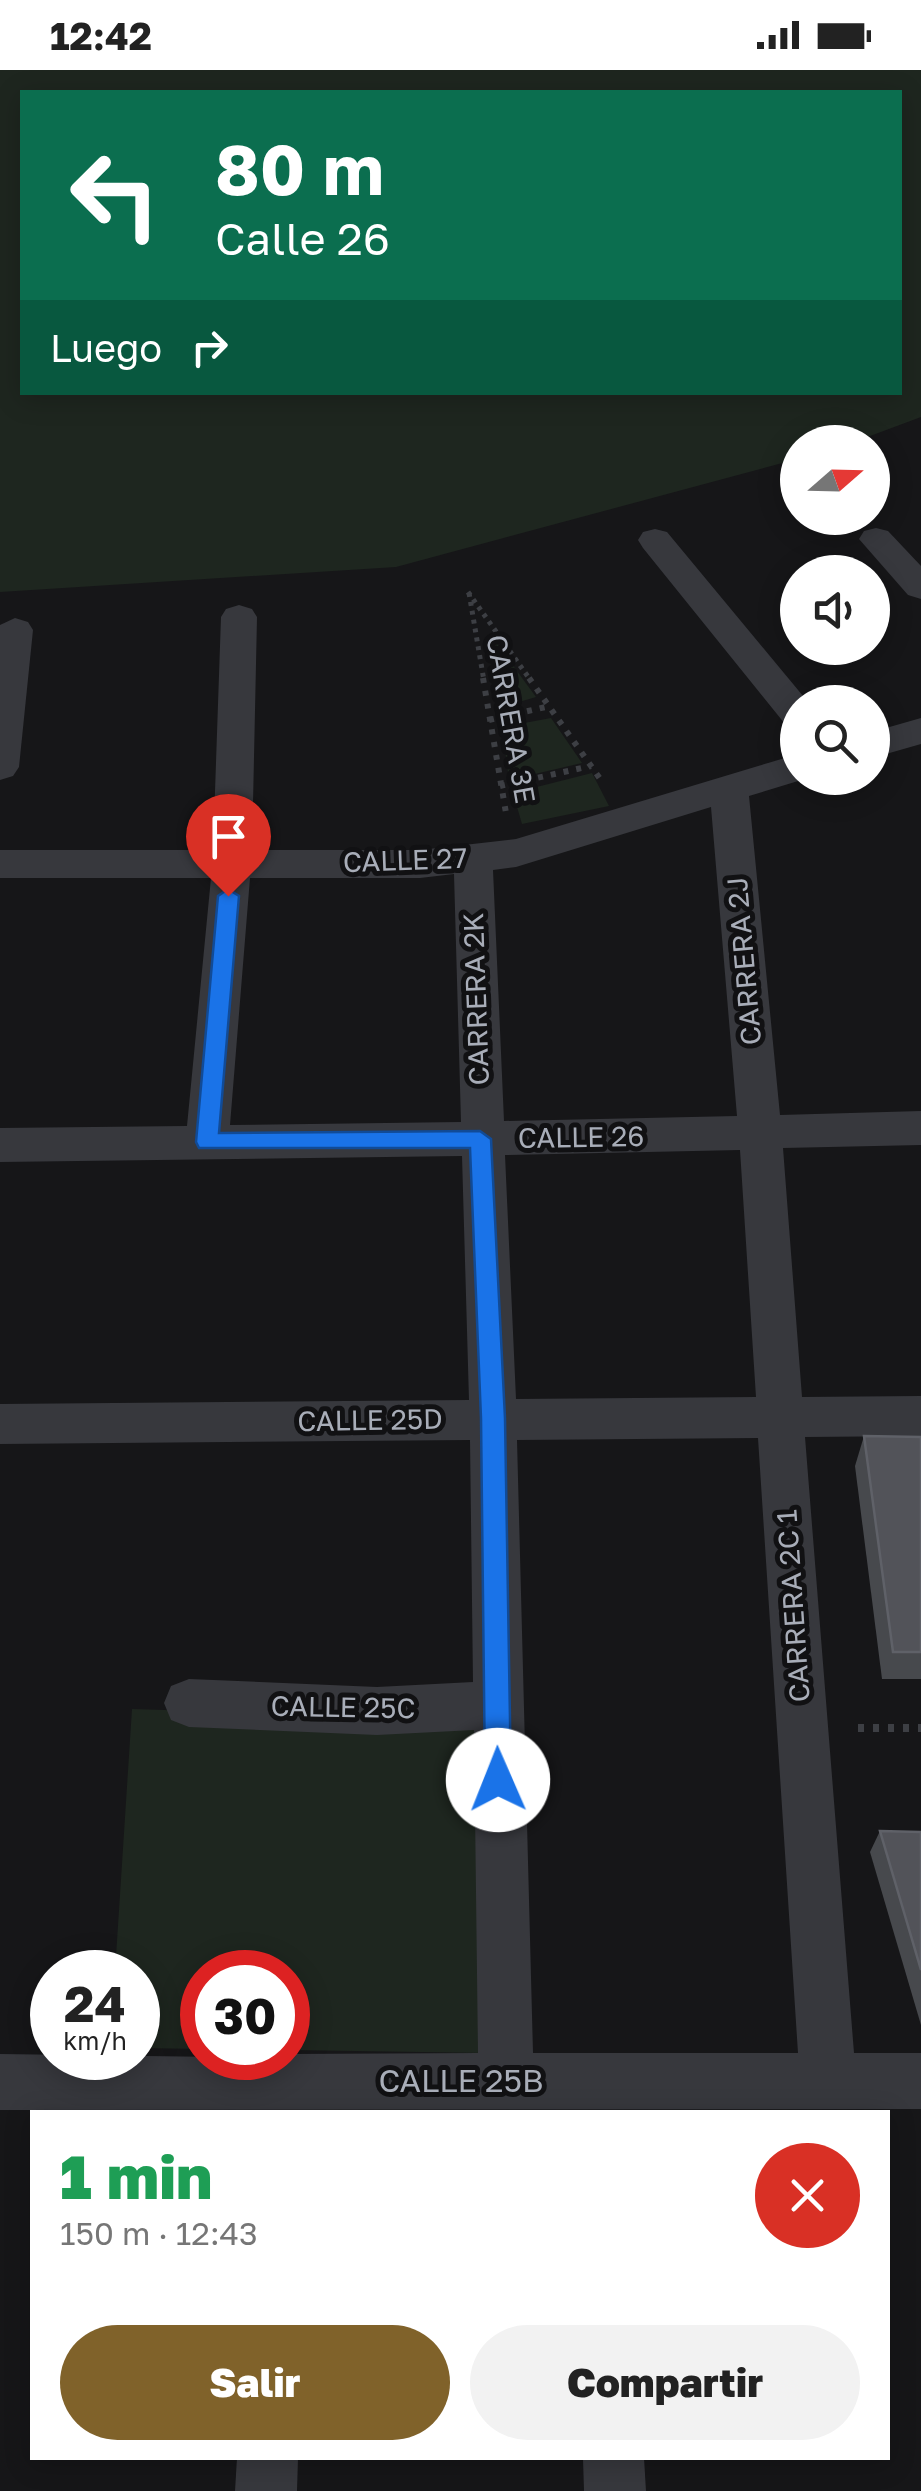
<!DOCTYPE html>
<html lang="es">
<meta charset="utf-8">
<style>
:root{--surface:#fff;--page:#f2f2f2;--text:#222;--muted:#767676;--accent:#80622a}
body{margin:0;font-family:"Golos Text",sans-serif;background:var(--page);color:var(--text);height:100vh;display:flex;flex-direction:column;font-size:38px;white-space:nowrap}
*{box-sizing:border-box;margin:0}
p{font-size:32px;color:var(--muted)}
.icon{flex:none;width:55px;height:55px;fill:none;stroke:currentColor;stroke-width:2;stroke-linecap:round;stroke-linejoin:round}
.map{position:relative;flex:1;overflow:hidden}
.details{position:absolute;left:30px;top:2040px;width:860px;height:350px;display:flex;flex-direction:column;background:var(--surface);border-radius:0px;box-shadow:0 5px 25px #0003}
.details>*{flex:none}
.top-card{position:absolute;left:20px;top:20px;width:882px;height:305px;border-radius:0px;box-shadow:0 5px 25px #0003;background:#0b6e4f;color:#fff;overflow:hidden}
.needle{width:65px;rotate:70deg}
.tools{position:absolute;left:780px;top:355px;display:grid;gap:20px}
.tools a{display:grid;place-items:center;width:110px;height:110px;border-radius:50%;background:var(--surface);box-shadow:0 5px 25px #0003;font-size:50px}
.speed{position:absolute;left:30px;top:1880px;display:flex;gap:20px;font-size:50px;font-weight:700;text-align:center}
.speed>*{display:grid;place-content:center;width:130px;height:130px;border-radius:50%;background:var(--surface);box-shadow:0 5px 25px #0003;line-height:1}
.speed small{font-size:25px;font-weight:400}
.speed .limit{border:15px solid #d22;background:#fff;color:#111}
.pin{position:absolute;display:grid;place-items:center;width:85px;height:85px;color:#fff;margin:-102px -42px;border-radius:50% 50% 50% 0;rotate:-45deg;box-shadow:0 0 10px #0007}
.pin .icon{rotate:45deg}
.me{position:absolute;width:110px;margin:-55px;rotate:359deg;stroke-linejoin:round;filter:drop-shadow(0 0 8px #0008)}
.turn{display:flex;align-items:center;gap:35px;height:210px;padding:0 30px;font-size:45px}
.turn .icon{width:130px;height:130px;stroke-width:2.5}
.turn b{display:block;font-size:70px;line-height:85px}
.then{display:flex;align-items:center;height:95px;padding:0 30px;background:#0003;gap:20px;font-size:38px}
.round{display:grid;place-items:center;flex:none;width:105px;height:105px;border-radius:52px;background:var(--page)}
.headline{display:flex;align-items:center;justify-content:space-between;height:170px;padding:0 30px}
h1{font-size:60px;font-weight:800;line-height:75px;color:#1e9e55}
.cta{display:flex;gap:20px;margin-top:auto;padding:20px 30px}
.cta a{flex:1;height:115px;border-radius:60px;background:var(--accent);color:#fff;font-size:40px;font-weight:800;line-height:115px;text-align:center}
.cta a+a{background:var(--page);color:var(--text)}
.status{display:flex;justify-content:space-between;align-items:center;height:70px;padding:0 50px;background:var(--surface);direction:ltr}
.status svg{height:28px;fill:currentColor}
.map>svg:first-child{display:block}
.green{fill:#1e261f;fill-rule:evenodd}
.lines{fill:none;stroke-linecap:round;stroke-linejoin:round}
.path-far2{stroke:#3d3f44;stroke-width:5;stroke-dasharray:4 5;stroke-linecap:butt}
.path-far1{stroke:#3d3f44;stroke-width:6;stroke-dasharray:5 8;stroke-linecap:butt}
.path{stroke:#3d3f44;stroke-width:8;stroke-dasharray:6 9;stroke-linecap:butt}
.street{fill:#37383d;fill-rule:evenodd}
.wall{fill:#47494d}
.building{fill:#525359;stroke:#5f6168;stroke-width:2.5}
.route{fill:#1a73e8;stroke:#114b97;stroke-width:2.5}
.labels{text-anchor:middle;stroke-width:10;stroke-linejoin:round;paint-order:stroke}
.street-label{font-size:28px;fill:#a8adb8;stroke:#111113}
.near-street-label{font-size:32px;fill:#a8adb8;stroke:#111113}
</style>
<div class="status"><b>12:42</b><svg viewBox="0 0 49 12"><path d="M0 12V9h3v3zM5 12V6h3v6zM10 12V3h3v9zM15 12V0h3v12zM26 1h20v11H26zM47 4h2v5h-2z"/></svg></div>
<div class="map">
<svg width="921" height="2421" viewBox="0 0 921 2421">
<rect width="100%" height="100%" fill="#161618"/>
<g class="green">
<path d="M0 0H921V347L854 372H798L797 389 396 497 0 522ZM22 22H900V322H22Z"/>
<path d="M489 564 492 567 536 627 499 638Z"/>
<path d="M551 648 582 693 509 710 502 657Z"/>
<path d="M592 703 609 736 522 754 513 723Z"/>
<path d="M132 1639 485 1650 486 1983 288 1980V1902H202V1979L138 1978V1902H115Z"/>
</g>
<g class="lines">
<g class="path-far2">
<path d="M468 522 531 611"/>
<path d="M469 523 484 611"/>
</g>
<g class="path-far1">
<path d="M483 608 506 743"/>
<path d="M529 608 603 713"/>
<path d="M489 650 550 636"/>
<path d="M500 716 591 696"/>
</g>
<path class="path" d="M858 1658H921"/>
<g class="street">
<path d="M876 458 888 461 921 496V529L908 525 859 469 864 461Z"/>
<path d="M655 459 667 462 808 632H798V658L785 654 643 478 638 470 643 462Z"/>
<path d="M239 535 252 539 257 547 252 780H420L516 769 798 684V708H808L749 726 780 1045 921 1041V1075L783 1078 802 1327 921 1326V1366L805 1367 854 1983H921V2039L0 2040V1984L288 1988V1984L478 1983 474 1660 377 1665 189 1657 171 1650 164 1633 171 1616 189 1609 377 1617 473 1612 470 1370 0 1374V1334L469 1330 462 1086 0 1092V1058L187 1056 211 808H0V780H213L221 547 226 539ZM711 737 737 1046 504 1051 493 800 516 797ZM454 804 461 1052 230 1055 250 808H420ZM740 1080 756 1327 516 1329 505 1085ZM758 1368 798 1983H533L517 1370Z"/>
<path d="M15 548 28 552 33 560 19 697 13 706 0 710V555Z"/>
<path d="M921 648V674L872 688V662Z"/>
<path d="M237 2388H298L297 2421H235Z"/>
<path d="M583 2388H644L646 2421H584Z"/>
</g>
</g>
<g class="wall">
<path d="M864 1366 921 1367V1609H882L855 1396Z"/>
<path d="M880 1761 921 1762V1955L870 1782Z"/>
</g>
<g class="building">
<path d="M864 1366 921 1367V1582H893Z"/>
<path d="M880 1761 921 1762V1900Z"/>
</g>
<path class="route" d="M228 819 239 826 219 1063 480 1061 491 1069 505 1348 511 1710 508 1719 498 1723 489 1719 485 1710 481 1348 470 1078H199L196 1072 218 826Z"/>
<g class="labels">
<g class="street-label">
<text transform="translate(511 649) rotate(80)" y="10">CARRERA 3E</text>
<text transform="translate(405 790) rotate(-2)" y="10">CALLE 27</text>
<text transform="translate(744 891) rotate(-95)" y="10">CARRERA 2J</text>
<text transform="translate(476 929) rotate(-92)" y="10">CARRERA 2K</text>
<text transform="translate(581 1067) rotate(-1)" y="10">CALLE 26</text>
<text transform="translate(370 1350) rotate(-1)" y="10">CALLE 25D</text>
<text transform="translate(793 1536) rotate(-94)" y="10">CARRERA 2C 1</text>
<text transform="translate(343 1637) rotate(1)" y="10">CALLE 25C</text>
</g>
<g class="near-street-label">
<text x="461" y="2022">CALLE 25B</text>
</g>
</g>
</svg>
<div class="tools">
<a><svg class="needle" viewBox="-14 -14 28 28"><path d="M0-13l5 13h-10z" fill="#e53935"/><path d="M0 13l5-13h-10z" fill="#767676"/></svg></a>
<a><svg class="icon" aria-label="sound" viewBox="0 0 24 24"><path d="M4 9h4l5-4v14l-5-4H4zM17 9q2 3 0 6"/></svg></a>
<a><svg class="icon" aria-label="search" viewBox="0 0 24 24"><circle cx="10" cy="10" r="6"/><path d="M15 15l6 6"/></svg></a>
</div>
<div class="speed"><div>24<small>km/h</small></div><div class="limit">30</div></div>
<div class="pin" style="left:228px;top:826px;background:#d93025"><svg class="icon" aria-label="arrive" viewBox="0 0 24 24"><path d="M6 21V4h12l-3 4 3 4H6"/></svg></div>
<svg class="me" style="left:498px;top:1710px" viewBox="-20 -20 40 40"><circle r="19" fill="#fff"/><path d="M0-13L10 11 0 6-10 11z" fill="#1a73e8"/></svg>
<div class="top-card">
<div class="turn"><svg class="icon" aria-label="left" viewBox="0 0 24 24"><path d="M17 20v-9H6M10 6l-5 5 5 5"/></svg><div><b>80 m</b>Calle 26</div></div>
<div class="then">Luego<svg class="icon" aria-label="right" viewBox="0 0 24 24"><path d="M7 20v-9h11M14 6l5 5-5 5"/></svg></div>
</div>
<section class="details">
<div class="headline"><div><h1>1 min</h1><p>150 m · 12:43</p></div><a class="round" style="background:#d93025;color:#fff"><svg class="icon" aria-label="close" viewBox="0 0 24 24"><path d="M6 6l12 12M18 6L6 18"/></svg></a></div>
<div class="cta"><a>Salir</a><a>Compartir</a></div>
</section>
</div>
